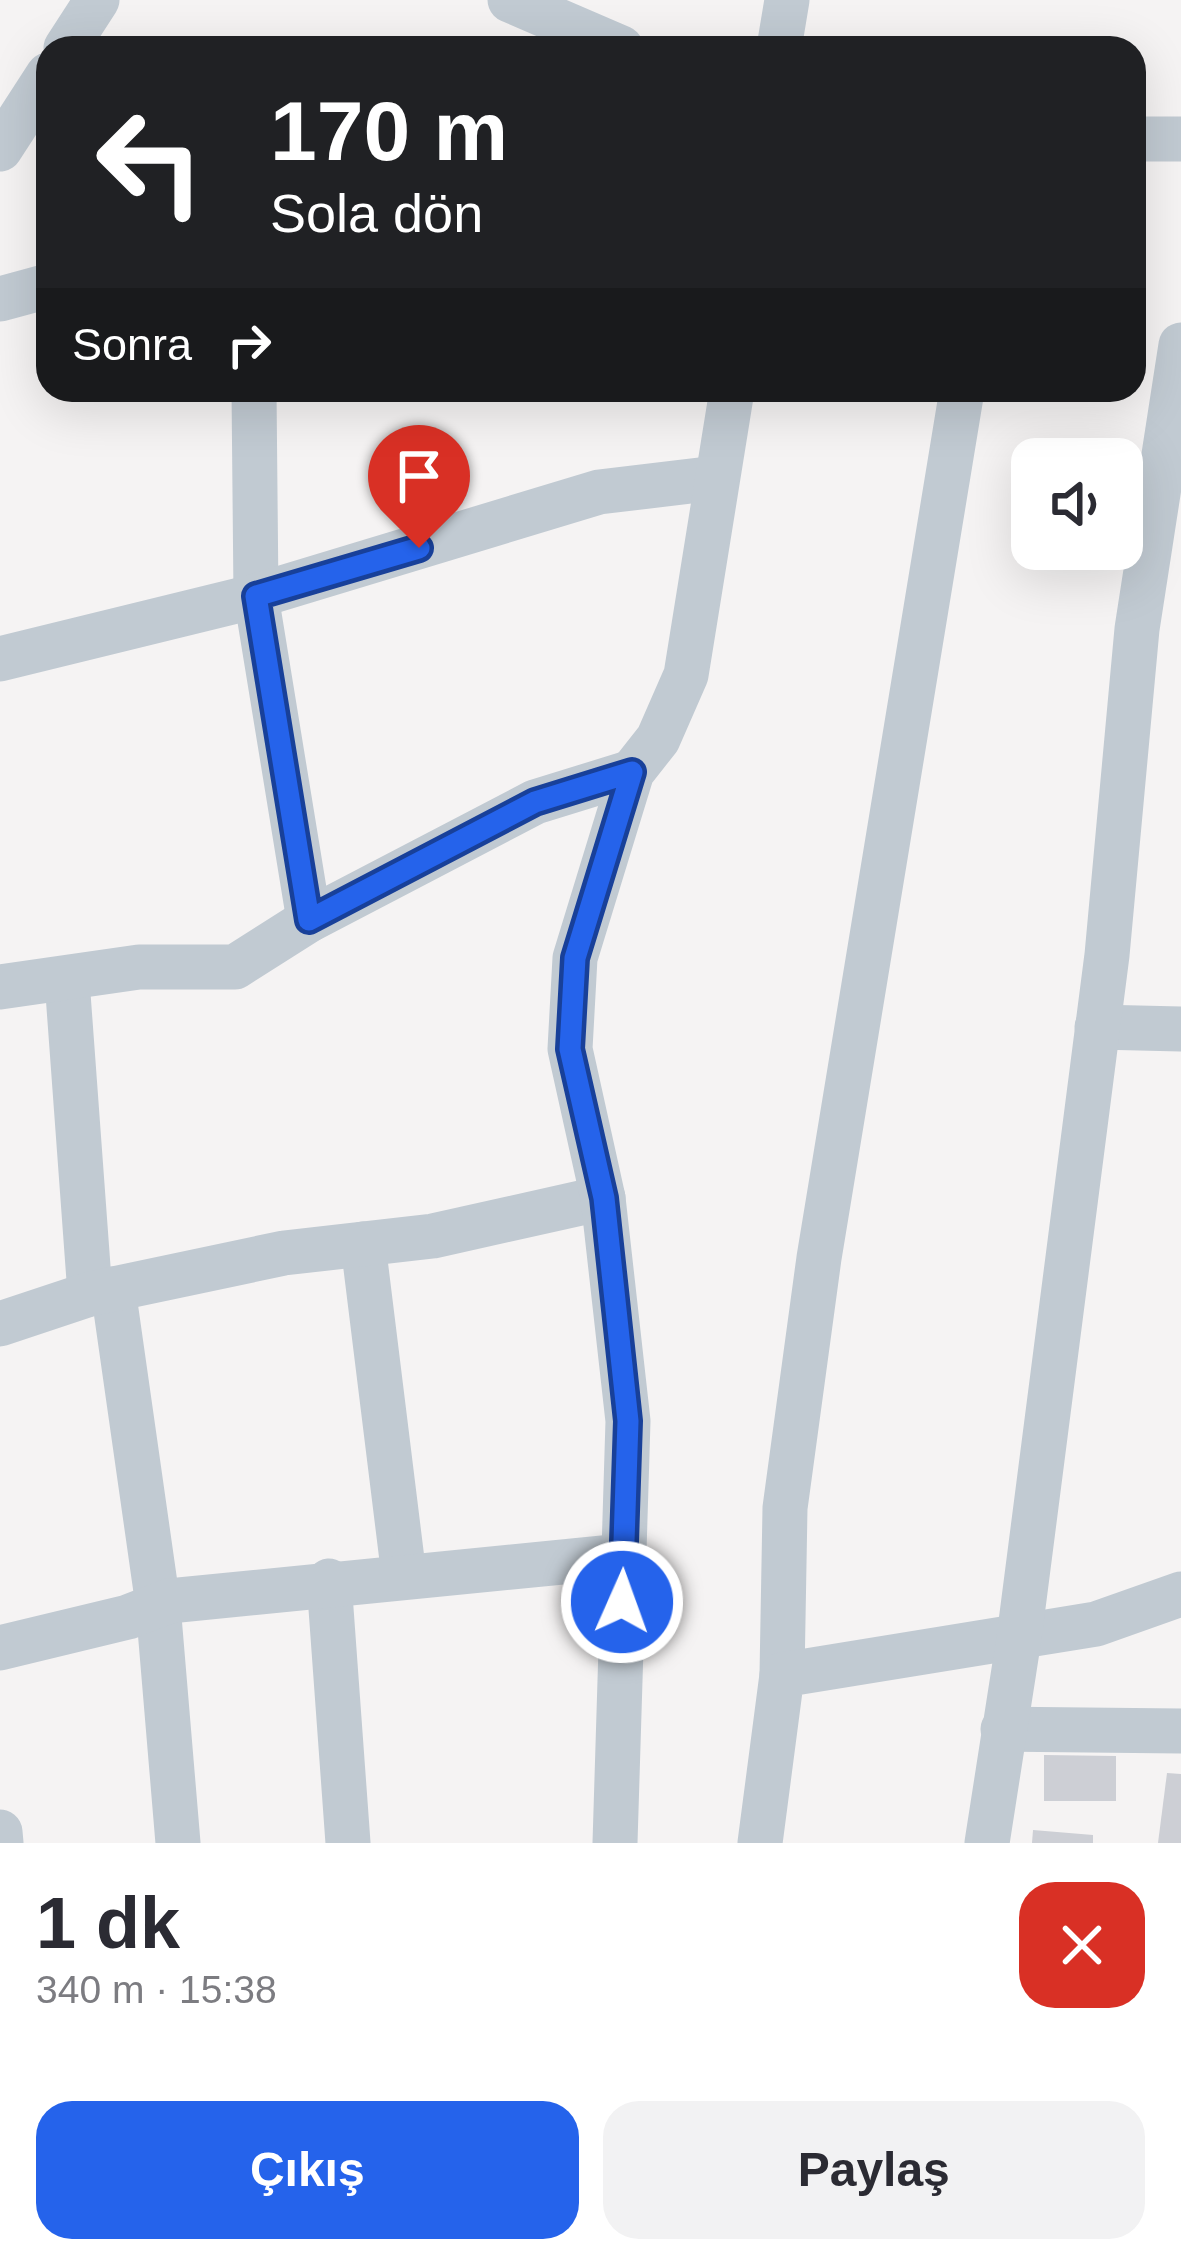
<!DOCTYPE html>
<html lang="tr">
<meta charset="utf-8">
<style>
:root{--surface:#fff;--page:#f2f2f3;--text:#2b2b33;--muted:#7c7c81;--accent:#2563eb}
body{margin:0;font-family:Helvetica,sans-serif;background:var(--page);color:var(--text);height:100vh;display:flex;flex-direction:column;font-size:45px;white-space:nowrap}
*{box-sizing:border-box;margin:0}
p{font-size:39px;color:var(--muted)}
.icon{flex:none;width:66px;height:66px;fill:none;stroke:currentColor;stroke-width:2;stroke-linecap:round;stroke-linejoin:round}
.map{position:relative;height:1843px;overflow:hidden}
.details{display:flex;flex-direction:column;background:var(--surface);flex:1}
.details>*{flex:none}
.hud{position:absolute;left:36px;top:36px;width:1110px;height:366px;border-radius:36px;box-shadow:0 12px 48px #0002;background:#202124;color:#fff;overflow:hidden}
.controls{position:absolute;left:1011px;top:438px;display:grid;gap:24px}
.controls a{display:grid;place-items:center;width:132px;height:132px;border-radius:24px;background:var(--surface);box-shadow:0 12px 48px #0002;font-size:60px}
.pin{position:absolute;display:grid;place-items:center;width:102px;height:102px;color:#fff;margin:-123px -51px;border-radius:50% 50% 50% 0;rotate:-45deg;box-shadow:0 0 12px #0007}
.pin .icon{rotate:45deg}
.me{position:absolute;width:132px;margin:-66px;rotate:2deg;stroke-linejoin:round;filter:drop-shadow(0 0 9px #0008)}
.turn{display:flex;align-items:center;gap:42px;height:252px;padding:0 36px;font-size:54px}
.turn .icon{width:156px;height:156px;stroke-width:2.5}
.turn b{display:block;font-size:84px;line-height:102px}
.then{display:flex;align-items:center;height:114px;padding:0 36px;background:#0003;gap:24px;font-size:45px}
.round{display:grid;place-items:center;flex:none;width:126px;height:126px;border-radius:36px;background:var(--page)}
.overview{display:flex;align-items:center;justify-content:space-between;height:204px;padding:0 36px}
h1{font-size:72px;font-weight:700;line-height:90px}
.primary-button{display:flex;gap:24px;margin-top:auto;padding:24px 36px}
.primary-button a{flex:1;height:138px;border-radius:36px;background:var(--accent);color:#fff;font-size:48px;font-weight:700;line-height:138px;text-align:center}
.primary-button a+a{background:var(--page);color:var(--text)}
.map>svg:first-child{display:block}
.building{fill:#cdcfd5}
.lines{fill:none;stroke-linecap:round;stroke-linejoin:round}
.minor{stroke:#c1cad2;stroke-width:45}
.route-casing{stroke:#184099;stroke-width:30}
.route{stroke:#2563eb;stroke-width:21}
</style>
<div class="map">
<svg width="1181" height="1843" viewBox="0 0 1181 1843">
<rect width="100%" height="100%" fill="#f5f3f3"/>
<g class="building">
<path d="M1044 1755 1116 1756V1801H1044Z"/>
<path d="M1167 1773 1181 1774V1843H1158Z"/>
<path d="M1033 1830 1093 1835V1843H1032Z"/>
</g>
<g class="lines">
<g class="minor">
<path d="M510 0 621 48"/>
<path d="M66 48 97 0"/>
<path d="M779 48 787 0"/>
<path d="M1134 139H1181"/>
<path d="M0 149 48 75"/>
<path d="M0 299 48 286"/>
<path d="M254 390 256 596 309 920"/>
<path d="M0 659 256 596 599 492 716 478"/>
<path d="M67 980 90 1294"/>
<path d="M0 987 139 967H235L309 920 535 802 632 772"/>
<path d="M1097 1027 1181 1029"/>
<path d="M363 1244 404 1576"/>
<path d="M113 1289 158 1605 178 1843"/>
<path d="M0 1324 90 1294 284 1253 433 1236 603 1198"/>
<path d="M329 1581 348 1843"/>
<path d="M0 1648 128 1617 169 1601 623 1556"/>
<path d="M782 1675 785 1508 819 1258 962 390"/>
<path d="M1003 1729 1181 1731"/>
<path d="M0 1832 1 1843"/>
<path d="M615 1843 628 1421 603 1198 570 1049 575 958 632 772 658 739 686 675 732 390"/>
<path d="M760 1843 782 1675 1096 1624 1181 1594"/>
<path d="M987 1843 1019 1638 1107 955 1137 629 1181 345"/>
</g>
</g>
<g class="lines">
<g class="route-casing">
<path id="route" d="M419 548 256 596 309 920 535 802 632 772 575 958 570 1049 604 1198 628 1421 622 1602"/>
</g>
<use href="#route" class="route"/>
</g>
</svg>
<div class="controls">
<a><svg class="icon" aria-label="sound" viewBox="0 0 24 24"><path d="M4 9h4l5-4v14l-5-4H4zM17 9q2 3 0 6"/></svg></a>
</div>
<div class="pin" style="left:419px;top:548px;background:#d93025"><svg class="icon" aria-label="arrive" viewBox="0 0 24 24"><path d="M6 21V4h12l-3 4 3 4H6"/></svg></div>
<svg class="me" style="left:622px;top:1602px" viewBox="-20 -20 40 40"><circle r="17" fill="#2563eb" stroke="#fff" stroke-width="3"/><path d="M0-11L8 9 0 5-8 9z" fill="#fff"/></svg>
<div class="hud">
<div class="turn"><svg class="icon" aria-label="left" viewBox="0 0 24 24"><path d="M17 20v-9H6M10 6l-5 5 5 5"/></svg><div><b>170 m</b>Sola dön</div></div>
<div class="then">Sonra<svg class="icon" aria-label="right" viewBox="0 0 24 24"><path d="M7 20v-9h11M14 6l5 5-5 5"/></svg></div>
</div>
</div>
<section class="details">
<div class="overview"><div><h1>1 dk</h1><p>340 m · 15:38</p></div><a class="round" style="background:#d93025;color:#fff"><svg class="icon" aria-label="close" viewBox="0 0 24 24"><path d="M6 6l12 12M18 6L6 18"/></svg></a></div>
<div class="primary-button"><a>Çıkış</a><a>Paylaş</a></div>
</section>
